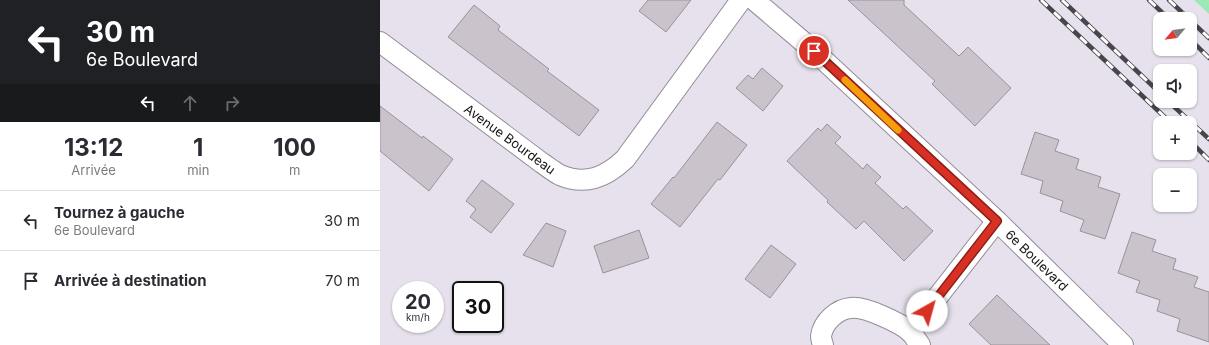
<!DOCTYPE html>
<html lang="fr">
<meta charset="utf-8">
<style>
:root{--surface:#fff;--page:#f7f7f7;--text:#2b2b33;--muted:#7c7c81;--line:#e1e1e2}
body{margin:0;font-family:Inter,sans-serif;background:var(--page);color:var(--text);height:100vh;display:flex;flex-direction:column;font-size:15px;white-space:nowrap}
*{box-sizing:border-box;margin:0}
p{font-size:13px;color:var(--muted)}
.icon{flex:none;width:22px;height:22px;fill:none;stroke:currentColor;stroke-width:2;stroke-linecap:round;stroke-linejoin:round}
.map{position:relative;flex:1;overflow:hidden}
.sheet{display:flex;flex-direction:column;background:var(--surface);width:380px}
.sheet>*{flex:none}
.guide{background:#202124;color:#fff;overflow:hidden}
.needle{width:26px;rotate:241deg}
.controls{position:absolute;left:773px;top:12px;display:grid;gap:8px}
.controls a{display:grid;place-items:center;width:44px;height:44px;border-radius:8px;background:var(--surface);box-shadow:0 1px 3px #0004;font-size:20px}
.speed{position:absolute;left:12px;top:281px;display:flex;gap:8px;font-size:20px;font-weight:700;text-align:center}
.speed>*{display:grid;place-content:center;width:52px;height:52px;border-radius:50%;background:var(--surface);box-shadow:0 1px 3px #0004;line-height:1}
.speed small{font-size:10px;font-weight:400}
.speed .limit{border:2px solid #111;border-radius:6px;background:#fff;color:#111}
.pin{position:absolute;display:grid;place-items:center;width:34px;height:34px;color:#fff;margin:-17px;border:2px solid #fff;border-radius:50%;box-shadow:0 1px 4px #0007}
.me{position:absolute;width:44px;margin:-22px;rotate:38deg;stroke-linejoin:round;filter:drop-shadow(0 0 3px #0008)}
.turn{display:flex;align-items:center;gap:14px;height:84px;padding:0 20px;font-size:18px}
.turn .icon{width:52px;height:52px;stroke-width:2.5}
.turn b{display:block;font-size:28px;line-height:34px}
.lanes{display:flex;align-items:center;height:38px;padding:0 20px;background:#0003;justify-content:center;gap:20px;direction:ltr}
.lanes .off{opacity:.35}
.eta{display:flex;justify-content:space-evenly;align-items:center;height:68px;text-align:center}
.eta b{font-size:24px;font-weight:700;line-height:28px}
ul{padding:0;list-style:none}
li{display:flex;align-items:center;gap:12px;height:60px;padding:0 20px;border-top:1px solid var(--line)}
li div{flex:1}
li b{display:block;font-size:15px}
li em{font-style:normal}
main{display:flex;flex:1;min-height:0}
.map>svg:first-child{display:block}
.green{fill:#9ce9b6}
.building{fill:#cbc3cc;stroke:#9a929b}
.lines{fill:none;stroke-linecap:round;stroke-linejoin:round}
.minor-casing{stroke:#928d97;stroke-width:22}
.minor{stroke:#fff;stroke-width:20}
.rail-casing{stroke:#48454b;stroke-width:4.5}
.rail{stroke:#fff;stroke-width:3;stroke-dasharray:9;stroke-linecap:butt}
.route-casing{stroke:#8d1f18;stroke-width:10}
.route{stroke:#d93025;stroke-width:7}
.slow{stroke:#f59e0b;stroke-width:7}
.labels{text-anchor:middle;stroke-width:3;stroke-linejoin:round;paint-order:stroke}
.street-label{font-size:13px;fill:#171519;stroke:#fff}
</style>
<main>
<section class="sheet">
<div class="guide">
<div class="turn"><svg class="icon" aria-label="left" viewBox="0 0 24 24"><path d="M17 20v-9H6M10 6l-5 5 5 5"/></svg><div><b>30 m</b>6e Boulevard</div></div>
<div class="lanes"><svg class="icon" aria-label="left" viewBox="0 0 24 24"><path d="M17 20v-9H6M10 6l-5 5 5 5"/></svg><svg class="icon off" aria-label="ahead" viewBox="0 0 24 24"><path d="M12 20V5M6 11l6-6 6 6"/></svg><svg class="icon off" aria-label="right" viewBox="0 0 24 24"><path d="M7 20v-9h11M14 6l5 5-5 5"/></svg></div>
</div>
<div class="eta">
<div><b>13:12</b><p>Arrivée</p></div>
<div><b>1</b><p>min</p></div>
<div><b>100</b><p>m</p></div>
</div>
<ul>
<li><svg class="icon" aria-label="left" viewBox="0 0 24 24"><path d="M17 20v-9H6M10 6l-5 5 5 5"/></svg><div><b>Tournez à gauche</b><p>6e Boulevard</p></div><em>30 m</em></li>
<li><svg class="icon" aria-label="arrive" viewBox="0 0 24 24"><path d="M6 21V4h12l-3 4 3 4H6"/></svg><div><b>Arrivée à destination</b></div><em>70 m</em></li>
</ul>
</section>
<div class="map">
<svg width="829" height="345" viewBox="0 0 829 345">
<rect width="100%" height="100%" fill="#e6e1ec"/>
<path class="green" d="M814 0H829V14Z"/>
<g class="building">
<path d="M268 0H311L286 32 259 11Z"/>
<path d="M468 0H524V5L579 56 588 47 631 88 595 126 552 84 555 81Z"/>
<path d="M94 5 120 26 118 30 169 69 167 71 219 110 199 136 68 37Z"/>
<path d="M382 68 403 86 383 111 356 88 368 75 373 79Z"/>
<path d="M0 106 42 138 43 136 73 159 49 191 0 151Z"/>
<path d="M337 122 367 145 340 180 338 179 300 227 271 204 293 177 294 178Z"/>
<path d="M447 124 461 137 455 143 483 169 487 164 501 177 495 183 523 209 526 206 553 231 524 261 484 221 476 229 447 202 448 200 407 161 438 128 441 131Z"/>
<path d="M655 132 679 140 675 151 699 159 696 169 721 177 718 187 740 194 725 239 700 231 704 220 680 211 683 201 660 193 663 181 641 174Z"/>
<path d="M102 180 134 204 111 233 90 217 96 209 86 201Z"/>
<path d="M166 223 186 231 173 267 143 255Z"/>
<path d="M259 230 269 258 223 273 214 246Z"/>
<path d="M752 232 776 240 772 251 796 259 793 269 818 277 814 287 829 292V342L797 331 800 319 777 311 780 300 756 292 760 281 738 273Z"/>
<path d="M391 245 416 264 390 298 365 279Z"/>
<path d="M617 295 635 312 670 345H611L589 324Z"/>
</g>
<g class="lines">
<g class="minor-casing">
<g id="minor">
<path d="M374 0 434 51 617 221 743 345"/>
<path d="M0 42 162 163C168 167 174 172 180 175 206 186 226 177 245 159L361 0"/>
<path d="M530 332 617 221"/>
<path d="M443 345C442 342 441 338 441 336 443 322 457 309 471 308 485 306 520 323 531 332 534 336 537 341 540 345"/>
</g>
</g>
<use href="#minor" class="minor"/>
<g class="rail-casing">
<g id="rail">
<path d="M661 0 791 123"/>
<path d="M682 0 780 93"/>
<path d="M769 0 789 19"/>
<path d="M789 0 809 19"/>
<path d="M810 20 829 38"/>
<path d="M810 39 829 58"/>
<path d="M788 101 829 139"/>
<path d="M810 141 829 160"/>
</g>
</g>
<use href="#rail" class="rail"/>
</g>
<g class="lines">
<g class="route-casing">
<path id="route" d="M434 51 617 221 547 311"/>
</g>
<use href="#route" class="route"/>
<path class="slow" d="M465 80 518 130"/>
</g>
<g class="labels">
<g class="street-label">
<text transform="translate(130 139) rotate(36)" y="5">Avenue Bourdeau</text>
<text transform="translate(657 260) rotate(44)" y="5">6e Boulevard</text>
</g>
</g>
</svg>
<div class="controls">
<a><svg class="needle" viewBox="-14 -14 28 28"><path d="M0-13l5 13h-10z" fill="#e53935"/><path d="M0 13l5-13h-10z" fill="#7c7c81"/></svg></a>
<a><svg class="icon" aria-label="sound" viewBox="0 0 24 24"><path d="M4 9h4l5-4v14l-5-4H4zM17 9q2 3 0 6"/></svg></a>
<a>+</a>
<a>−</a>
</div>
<div class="speed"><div>20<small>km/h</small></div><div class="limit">30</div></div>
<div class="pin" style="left:434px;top:51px;background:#d93025"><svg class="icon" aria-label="arrive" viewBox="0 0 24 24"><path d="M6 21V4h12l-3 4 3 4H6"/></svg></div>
<svg class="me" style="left:547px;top:311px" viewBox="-20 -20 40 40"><circle r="19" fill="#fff"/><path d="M0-13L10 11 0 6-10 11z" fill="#d93025"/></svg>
</div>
</main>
